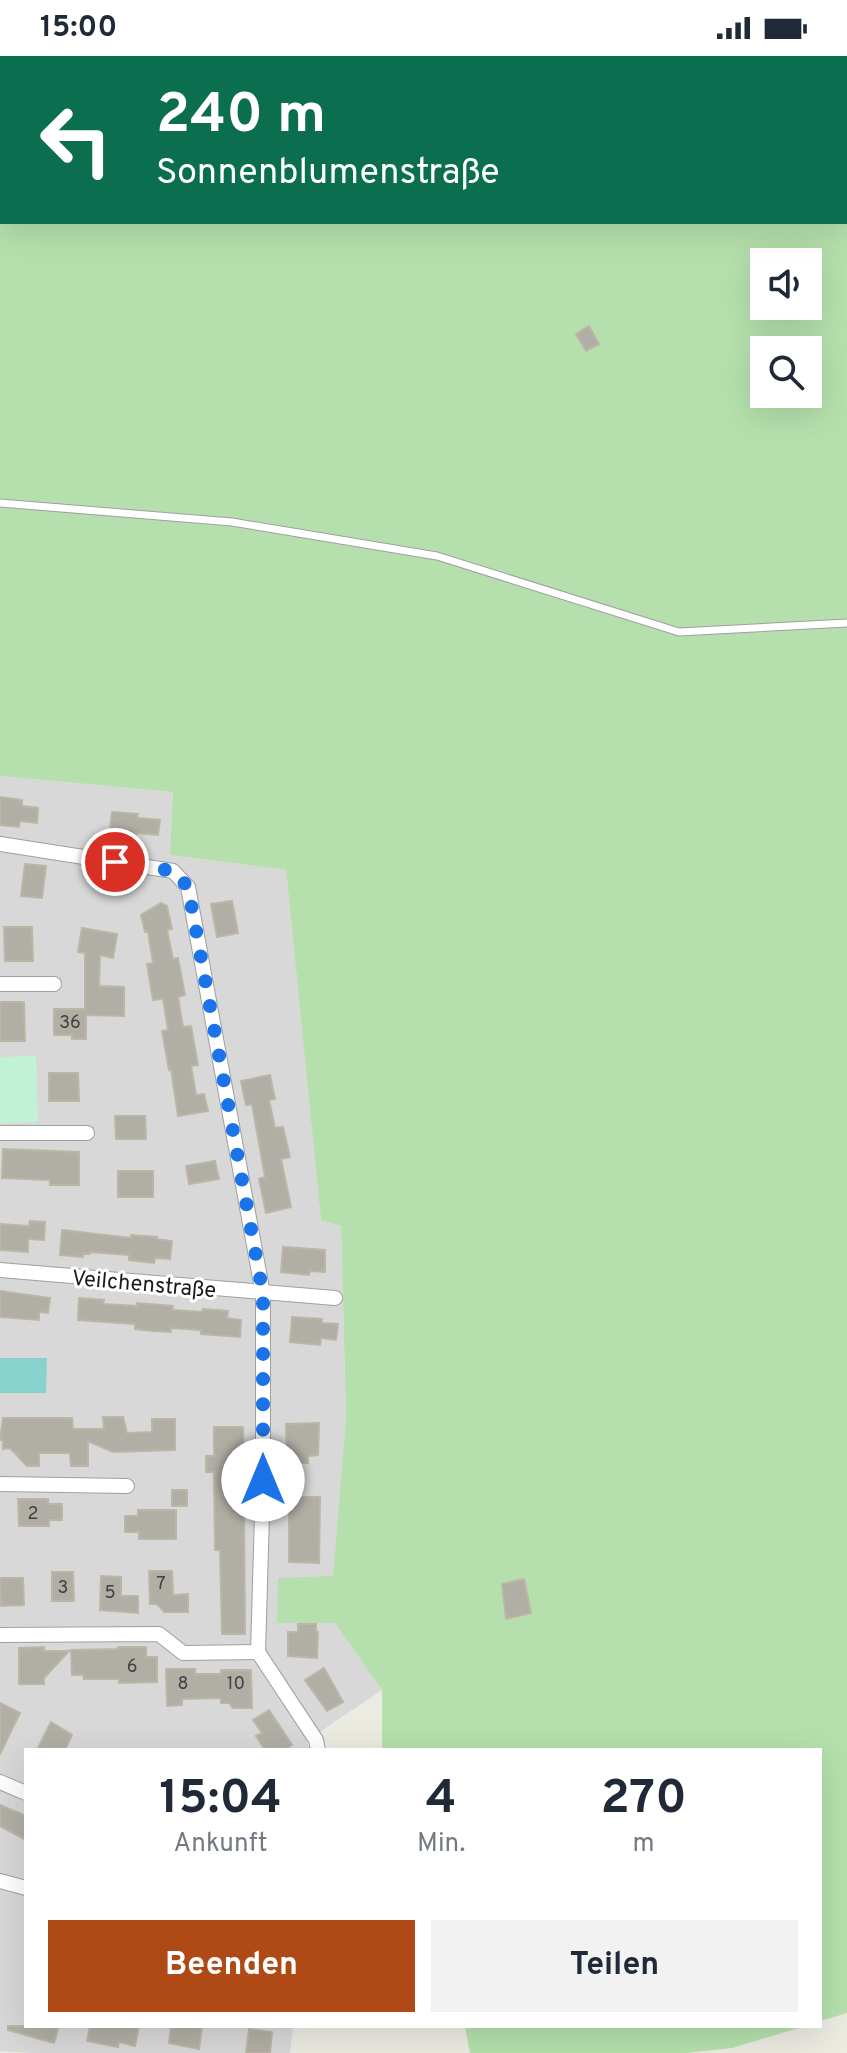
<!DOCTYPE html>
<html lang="de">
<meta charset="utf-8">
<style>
:root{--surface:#fff;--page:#f2f2f3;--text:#1f2937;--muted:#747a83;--accent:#af4a17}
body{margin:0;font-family:Overpass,sans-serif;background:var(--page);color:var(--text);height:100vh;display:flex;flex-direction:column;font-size:30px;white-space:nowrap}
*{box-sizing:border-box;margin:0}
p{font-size:26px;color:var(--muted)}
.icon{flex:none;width:44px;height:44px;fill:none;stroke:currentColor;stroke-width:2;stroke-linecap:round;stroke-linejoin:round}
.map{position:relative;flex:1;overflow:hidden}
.sheet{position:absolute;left:24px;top:1692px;width:798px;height:280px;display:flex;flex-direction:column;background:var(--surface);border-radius:0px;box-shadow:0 8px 32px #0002}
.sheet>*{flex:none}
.hud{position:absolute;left:0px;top:0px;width:848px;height:168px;box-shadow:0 8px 32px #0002;background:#0b6e4f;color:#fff;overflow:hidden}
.buttons{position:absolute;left:750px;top:192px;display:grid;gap:16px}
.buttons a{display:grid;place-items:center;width:72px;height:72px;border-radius:0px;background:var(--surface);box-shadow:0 8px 32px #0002;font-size:40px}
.pin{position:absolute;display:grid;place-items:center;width:68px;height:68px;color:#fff;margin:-34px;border:4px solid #fff;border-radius:50%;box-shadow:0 2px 8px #0007}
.me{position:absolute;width:88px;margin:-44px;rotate:0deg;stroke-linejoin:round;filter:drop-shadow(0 0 6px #0008)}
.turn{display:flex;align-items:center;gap:28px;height:168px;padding:0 24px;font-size:36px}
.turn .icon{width:104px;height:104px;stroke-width:2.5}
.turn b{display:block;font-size:56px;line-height:68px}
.eta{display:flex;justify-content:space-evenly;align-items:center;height:136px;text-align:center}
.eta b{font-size:48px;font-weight:700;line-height:56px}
.action{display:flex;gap:16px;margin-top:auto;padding:16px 24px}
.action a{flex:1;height:92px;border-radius:0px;background:var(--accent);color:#fff;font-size:32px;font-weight:700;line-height:92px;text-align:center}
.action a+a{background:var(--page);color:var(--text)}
.status{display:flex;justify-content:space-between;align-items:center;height:56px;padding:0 40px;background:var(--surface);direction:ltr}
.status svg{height:22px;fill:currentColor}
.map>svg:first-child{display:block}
.residential{fill:#d9d8d8}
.grass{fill:#b5e0ad;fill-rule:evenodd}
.forest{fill:#9bc69d}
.park{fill:#c2f2d6}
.pitch{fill:#88d2ce}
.building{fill:#b0aea5;stroke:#bbb6a6;stroke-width:2}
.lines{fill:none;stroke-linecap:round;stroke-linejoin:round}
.service-casing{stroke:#9f9f9f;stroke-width:9}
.minor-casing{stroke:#9f9f9f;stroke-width:16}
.service{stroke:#fff;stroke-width:7}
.minor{stroke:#fff;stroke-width:14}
.route{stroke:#1a73e8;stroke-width:14;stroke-dasharray:0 25.2}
.labels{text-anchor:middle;stroke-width:6;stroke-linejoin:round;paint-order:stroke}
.number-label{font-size:18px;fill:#40403e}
.street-label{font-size:22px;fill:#1b1b1b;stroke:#fff}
</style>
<div class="status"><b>15:00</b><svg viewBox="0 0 49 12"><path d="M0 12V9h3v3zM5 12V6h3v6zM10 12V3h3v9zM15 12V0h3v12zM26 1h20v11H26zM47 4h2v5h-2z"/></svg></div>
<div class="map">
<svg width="847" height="1997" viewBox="0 0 847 1997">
<rect width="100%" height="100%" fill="#ebebe2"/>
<path class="residential" d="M0 720 173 736 170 799 286 814 321 1165 341 1170 346 1359 333 1521 278 1567H335L382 1634 306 1685 310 1694H26V1970H293L290 1997H31L0 1995Z"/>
<g class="grass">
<path d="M0 0 727 2H2V166H846L847 63V1957L820 1965V1694H382V1634L335 1567H277L278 1522 333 1520 346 1359 341 1170 321 1165 286 814 170 799 173 736 0 720ZM764 206H808V250H764ZM764 294H808V338H764Z"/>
<path d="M465 1970H805L732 1992 686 1997H470Z"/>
</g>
<path class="forest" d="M745 0H847V60L846 2Z"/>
<path class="park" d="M36 1000 38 1066 0 1067V1001Z"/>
<path class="pitch" d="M0 1302H47L46 1337H0Z"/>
<g class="building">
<path d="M589 270 599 288 586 295 576 278Z"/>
<path d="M0 741 22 744V750L38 752 37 767 20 765 19 771 0 769Z"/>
<path d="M112 756 138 758 137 762 160 764 158 779 136 777 135 784 109 782Z"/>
<path d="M25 808 46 810 42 842 21 840Z"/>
<path d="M232 845 238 877 217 881 211 848Z"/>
<path d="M161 847 167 850 172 873 167 874 173 903 178 902 185 939 178 941 183 971 191 970 198 1009 191 1010 196 1039 204 1038 208 1055 178 1060 171 1013 169 1014 162 975 168 974 163 943 153 944 147 908 153 907 148 876H145L141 859Z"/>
<path d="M4 871H32L33 905H5Z"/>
<path d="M82 872 117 878 113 902 100 899 99 930 124 931V960L86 959V983H72V979H54V953H85V897L78 896Z"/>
<path d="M0 946H24L25 985H0Z"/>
<path d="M49 1017H78L79 1045H49Z"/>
<path d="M270 1019 275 1043 269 1044 275 1072 283 1071 290 1101 281 1103 291 1151 266 1157 259 1123 265 1121 257 1076 252 1048 246 1049 241 1025Z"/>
<path d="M115 1060H145L146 1083H116Z"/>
<path d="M3 1093 79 1096V1129H50V1124L2 1122Z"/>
<path d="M215 1105 219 1123 189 1128 186 1110Z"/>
<rect x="118" y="1115" width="35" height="26"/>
<path d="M30 1165 45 1166 44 1184 28 1183V1196L0 1194V1168L29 1170Z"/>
<path d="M62 1174 131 1182V1179L157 1181 156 1183 172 1185 170 1203 155 1202 154 1207 129 1204V1199L90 1196V1198H83V1201L60 1199Z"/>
<path d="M283 1191 325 1194V1216L310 1215 309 1219 281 1216Z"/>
<path d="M0 1235 50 1242 48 1257 39 1256V1264L0 1261Z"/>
<path d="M79 1242 104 1244 103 1248 121 1249 137 1250V1247L173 1250 172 1254 202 1256 203 1253 228 1255 227 1262 241 1264 240 1281 201 1278V1274L171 1272V1276L153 1275 135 1273V1268L78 1264Z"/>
<path d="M292 1261 322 1263V1267L338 1268 336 1284 321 1282 320 1289 290 1286Z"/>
<path d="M103 1361H123L127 1377 152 1376V1363H175V1394L113 1396 88 1385V1410H71L70 1397H39V1410H27L10 1392 3 1393V1384H0L3 1362H72L73 1373H104Z"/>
<path d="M319 1367 318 1399 308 1400V1407H287L286 1368Z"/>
<path d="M214 1371H243L244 1416H241V1423H239V1450H244L245 1578H222L220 1494H215L214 1416H206V1400H214Z"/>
<rect x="172" y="1434" width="15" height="16"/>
<path d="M289 1441H320L319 1507 289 1506Z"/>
<path d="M18 1443H48V1448H62V1464H49V1470H19Z"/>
<path d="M138 1454H176V1483H139V1476H125V1460H138Z"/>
<path d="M149 1515H172L173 1539 188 1538V1556H164L157 1548H150Z"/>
<path d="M52 1516H73L74 1545H52Z"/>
<path d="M101 1520 121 1521V1540H138V1557L100 1554Z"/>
<path d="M0 1522H23L24 1549 1 1550Z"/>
<path d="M524 1523 531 1557 506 1563 502 1528Z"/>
<path d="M298 1568H316V1576H318L317 1602 288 1600V1576H298Z"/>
<path d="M44 1591V1595H69L44 1622V1628H19V1592Z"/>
<path d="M118 1591H146V1601H157V1626L119 1627V1623H84L83 1619H72L71 1594 118 1593Z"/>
<path d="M324 1612 343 1646 327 1655 305 1624Z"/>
<path d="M166 1613H195V1618H221V1614H251L252 1652H233L229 1647H221V1642L182 1643V1649L167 1650Z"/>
<path d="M0 1647 20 1657 0 1698Z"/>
<path d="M269 1654 292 1689 284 1694H265L256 1680 262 1677 253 1664Z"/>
<path d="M51 1666 72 1679 65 1694H37Z"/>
<path d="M0 1749 26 1760V1784L0 1770Z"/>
<path d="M8 1970H59L54 1987 8 1974Z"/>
<path d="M90 1970H139L135 1990 119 1986 118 1991 87 1985Z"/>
<path d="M171 1970H202L199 1993 169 1987Z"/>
<path d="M249 1973 272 1976 270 1997H246Z"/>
</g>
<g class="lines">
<g class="service-casing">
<path id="service" d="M0 447 232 466 437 500 679 576 847 567"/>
</g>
<g class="minor-casing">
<g id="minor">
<path d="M0 788 173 815 188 831 263 1238V1424L258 1596 316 1684 318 1694"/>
<path d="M0 928H54"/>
<path d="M0 1077H87"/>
<path d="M0 1214 335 1242"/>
<path d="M0 1428 127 1430"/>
<path d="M0 1579 159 1578 183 1597 258 1596"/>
<path d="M0 1726 26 1737"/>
<path d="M0 1825 26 1832"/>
</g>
</g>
<use href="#service" class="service"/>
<use href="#minor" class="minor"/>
</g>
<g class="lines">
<path class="route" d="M115 806 173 815 188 831 263 1238V1424"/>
</g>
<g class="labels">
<g class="number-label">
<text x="70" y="972">36</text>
<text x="33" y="1463">2</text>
<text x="161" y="1533">7</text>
<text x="63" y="1537">3</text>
<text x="110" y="1542">5</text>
<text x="132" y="1616">6</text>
<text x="183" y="1633">8</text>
<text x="236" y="1633">10</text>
</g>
<g class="street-label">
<text transform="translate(144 1227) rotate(5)" y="8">Veilchenstraße</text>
</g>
</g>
</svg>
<div class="buttons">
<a><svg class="icon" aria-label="sound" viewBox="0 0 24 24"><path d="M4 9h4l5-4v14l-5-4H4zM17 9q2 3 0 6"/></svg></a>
<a><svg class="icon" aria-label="search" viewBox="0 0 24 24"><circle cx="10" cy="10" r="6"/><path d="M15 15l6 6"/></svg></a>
</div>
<div class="pin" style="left:115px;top:806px;background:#d93025"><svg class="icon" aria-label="arrive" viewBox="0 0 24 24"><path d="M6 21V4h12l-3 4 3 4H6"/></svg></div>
<svg class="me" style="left:263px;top:1424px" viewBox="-20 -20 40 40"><circle r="19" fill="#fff"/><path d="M0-13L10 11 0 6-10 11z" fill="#1a73e8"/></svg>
<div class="hud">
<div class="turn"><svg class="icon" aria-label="left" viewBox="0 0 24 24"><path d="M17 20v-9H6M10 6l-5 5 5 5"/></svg><div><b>240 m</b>Sonnenblumenstraße</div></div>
</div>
<section class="sheet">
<div class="eta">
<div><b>15:04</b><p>Ankunft</p></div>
<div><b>4</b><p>Min.</p></div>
<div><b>270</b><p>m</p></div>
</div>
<div class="action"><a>Beenden</a><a>Teilen</a></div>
</section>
</div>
